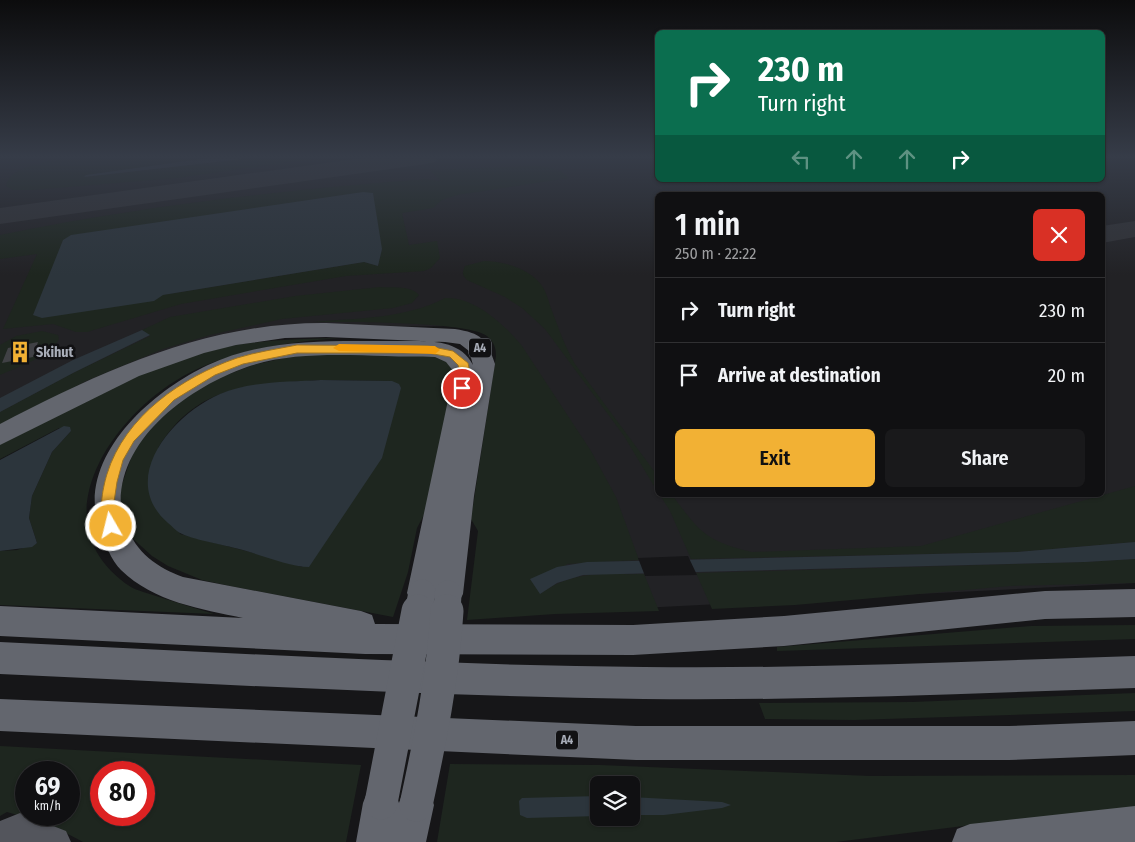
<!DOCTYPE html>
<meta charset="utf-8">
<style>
:root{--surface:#101012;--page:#19191b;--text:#f1f3f6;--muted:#9c9d9f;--line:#303032;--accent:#f2b134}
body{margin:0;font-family:"Fira Sans Condensed",sans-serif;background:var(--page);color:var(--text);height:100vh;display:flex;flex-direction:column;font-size:19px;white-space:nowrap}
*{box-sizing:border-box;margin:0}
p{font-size:16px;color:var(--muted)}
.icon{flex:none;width:28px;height:28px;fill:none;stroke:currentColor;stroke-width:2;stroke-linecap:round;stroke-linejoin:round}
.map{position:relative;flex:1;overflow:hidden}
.details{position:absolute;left:655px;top:192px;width:450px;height:305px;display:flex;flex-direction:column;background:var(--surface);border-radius:8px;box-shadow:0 1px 4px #0004,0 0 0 1px var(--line)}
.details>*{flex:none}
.top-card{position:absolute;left:655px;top:30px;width:450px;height:152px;border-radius:8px;box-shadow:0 1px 4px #0004,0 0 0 1px var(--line);background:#0b6e4f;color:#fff;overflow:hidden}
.tools{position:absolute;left:590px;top:776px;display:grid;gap:10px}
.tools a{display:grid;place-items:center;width:50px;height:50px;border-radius:8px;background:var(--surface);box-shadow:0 1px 4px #0004,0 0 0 1px var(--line);font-size:25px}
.speed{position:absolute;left:15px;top:761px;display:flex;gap:10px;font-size:25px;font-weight:700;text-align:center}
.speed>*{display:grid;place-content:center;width:65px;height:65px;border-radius:50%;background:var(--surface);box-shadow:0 1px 4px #0004,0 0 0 1px var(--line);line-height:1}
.speed small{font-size:12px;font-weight:400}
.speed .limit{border:8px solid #d22;background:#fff;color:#111}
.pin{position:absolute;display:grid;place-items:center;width:42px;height:42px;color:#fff;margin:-21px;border:2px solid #fff;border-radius:50%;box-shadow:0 1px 5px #0007}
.me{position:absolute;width:55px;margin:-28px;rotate:352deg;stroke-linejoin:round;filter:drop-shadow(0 0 4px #0008)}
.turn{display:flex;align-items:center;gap:18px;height:105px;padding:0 20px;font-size:22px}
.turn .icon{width:65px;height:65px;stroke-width:2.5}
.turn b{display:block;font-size:35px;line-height:42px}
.lanes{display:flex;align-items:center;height:48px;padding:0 20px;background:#0003;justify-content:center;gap:25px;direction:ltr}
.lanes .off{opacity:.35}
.round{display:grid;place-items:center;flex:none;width:52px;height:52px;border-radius:8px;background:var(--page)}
.overview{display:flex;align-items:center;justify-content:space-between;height:85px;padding:0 20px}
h1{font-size:30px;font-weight:600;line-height:38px}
.cta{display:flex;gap:10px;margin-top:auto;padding:10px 20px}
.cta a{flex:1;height:58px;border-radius:8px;background:var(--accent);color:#111;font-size:20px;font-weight:600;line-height:58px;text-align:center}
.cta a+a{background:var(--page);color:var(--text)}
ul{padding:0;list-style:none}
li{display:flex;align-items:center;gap:15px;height:65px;padding:0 20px;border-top:1px solid var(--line)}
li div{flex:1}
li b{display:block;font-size:19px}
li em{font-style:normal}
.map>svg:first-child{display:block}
.built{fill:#222225;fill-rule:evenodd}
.green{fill:#1e261f;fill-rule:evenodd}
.water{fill:#2c353c}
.pier{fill:#161618}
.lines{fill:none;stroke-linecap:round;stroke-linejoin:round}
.taxiway{fill:#303135;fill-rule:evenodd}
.building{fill:#404145}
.primary{fill:#53555c;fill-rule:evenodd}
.highway{fill:#63666e;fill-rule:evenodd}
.highway-bridge-far1{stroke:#63666e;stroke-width:27}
.highway-bridge{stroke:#63666e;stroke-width:33}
.route{fill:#f2b134;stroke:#9d7322}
.slow{fill:#f59e0b}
.labels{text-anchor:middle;stroke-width:5;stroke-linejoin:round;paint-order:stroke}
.shield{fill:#111113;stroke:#7b7e86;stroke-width:1}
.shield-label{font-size:12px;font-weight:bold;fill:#a8adb8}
.poi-label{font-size:14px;font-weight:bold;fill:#a8adb8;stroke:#111113;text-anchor:start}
</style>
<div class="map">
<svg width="1135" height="842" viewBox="0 0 1135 842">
<rect width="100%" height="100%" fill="#161618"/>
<path class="built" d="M0 157H657L658 180H1102L1103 157H1135V583L482 616 500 347 486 332 462 326 265 328 0 430ZM658 195H1102V495H658Z"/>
<g class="green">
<path d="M77 157H215L86 175 85 177 261 157H326L177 178 32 190H13L6 186C10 163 58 161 77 157Z"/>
<path d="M530 166C544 166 559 167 569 178L457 195 442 200 433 208 402 213 409 245 437 241 440 258 431 268 424 271 346 276 181 304 87 332H76L53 324 3 329 37 254 0 259V235C140 206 283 190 426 179L440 181 430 170ZM382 249 378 266 364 262 163 295Z"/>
<path d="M484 261C503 261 531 269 542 286 547 293 549 303 552 311 559 329 565 347 575 364L657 475V491L624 436 545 329 522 308 505 297 467 280C462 275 462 273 465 266Z"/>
<path d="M380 287C391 288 411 285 419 295L412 303 393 308 282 319 210 335 163 349 86 381 0 427V412L73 373 150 336 142 330 170 317 295 296Z"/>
<path d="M445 298C474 296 505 325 522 346L591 451 616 497 639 560 567 564 540 594C575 569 604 575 644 574L659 611 555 614 467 620 478 531 471 519 496 356C496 348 494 342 487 336 467 321 344 322 313 322 357 318 405 319 445 298Z"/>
<path d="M42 331 58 335 59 339C51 356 18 367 0 375V345L16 336Z"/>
<path d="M339 338C289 342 238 349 193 371 115 409 34 523 131 587 138 591 148 593 156 596 175 602 194 608 214 614L0 605V551L17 550 37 543 29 518 32 496 52 452 71 431 59 428 0 459V442C64 411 127 376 195 354 242 340 291 339 339 338Z"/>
<path d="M438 353 457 368 426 511 417 528 408 572 393 617 230 586 202 580 168 566 152 556 130 536 122 519 120 501 121 487 136 444 152 423 198 386 253 365 303 354ZM321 380 392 381 302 567 266 556 180 534 158 448C198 382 253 385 321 380Z"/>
<path d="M1135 486V542L1017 552 691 559 670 511 660 495H672C700 532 705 541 752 552L921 546Z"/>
<path d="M1135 559V583L1010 586 795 605 712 609 696 573 1085 562Z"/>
<path d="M1135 625V639L777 651V647L1031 626Z"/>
<path d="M1135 693V711L854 720 765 719 759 703 912 702Z"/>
<path d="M0 746 361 765 346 842H83L51 825 7 812 0 816ZM26 772H69V815H26ZM101 772H144V815H101Z"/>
<path d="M450 764 600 765 870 776 1135 775V808L1003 821 836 842H437ZM599 785H631V818H599Z"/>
</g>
<g class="water">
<path d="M215 157H261L84 177 86 175Z"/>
<path d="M363 192 373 193 382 249 378 266 364 262 163 295 154 301 42 318 33 315 63 240 71 235Z"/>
<path d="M142 330 150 335 73 373 0 412V398L73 360Z"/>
<path d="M321 380 392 381 399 384 401 388 382 458 309 567C290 567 259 554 239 549 225 545 190 539 180 533 176 531 172 526 168 523 117 479 173 414 220 394 250 381 289 382 321 380Z"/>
<path d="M64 426 70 427 71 431 52 452 32 496 29 518 37 543 32 547 0 551V460Z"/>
<path d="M1135 542V559L1085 562 583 575 557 583 540 594 530 579 557 567 587 562 1017 552Z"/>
<path d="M599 796V816L527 818 520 815 519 801 522 798Z"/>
<path d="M631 797 722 802 731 805 722 808 664 815H631Z"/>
</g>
<path class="pier" d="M688 556 697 575 645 576 638 558Z"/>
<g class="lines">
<g class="taxiway">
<path d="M369 157H438L435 162 426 164 0 224V208Z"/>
<path d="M1135 221V237L1102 243V226Z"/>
</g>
</g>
<path class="building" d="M38 342 33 357 2 363 8 348Z"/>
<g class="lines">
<path class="primary" d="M20 813 66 831 71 842H0V821Z"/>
<g class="highway">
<path d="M326 323 455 329C481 333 487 339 495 364L474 496 463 594 458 604 448 608 438 604 435 597 432 603 422 607 412 603 407 593 454 372 446 362 435 357C419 356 403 357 386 356 341 355 290 352 247 367 190 387 116 439 121 508 122 513 125 520 127 526 135 552 158 568 183 577L361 611 372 615 375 624 633 625 784 616 1045 591 1135 589V617L1045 619 784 646 633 655 365 654 0 636V606L243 618C201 609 154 602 121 570 111 560 105 544 101 530 99 523 95 515 95 508 90 445 157 389 208 365 265 338 329 341 391 341 418 342 458 335 473 365L469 351 460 344 445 342 326 337 285 338 236 345 204 353 139 376 0 445V424C102 371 208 322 326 323Z"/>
<path d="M0 642C215 652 429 665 644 667 808 669 972 661 1135 656V688C972 693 808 701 644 699 429 696 215 684 0 674Z"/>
<path d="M0 699 636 726H1009L1135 721V755L1009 760H636L0 731Z"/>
<path d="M381 785 394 790 399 803 403 792 416 787 429 792 434 805 426 842H356L363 803 368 790Z"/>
<path d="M1135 806V842H952L957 829 970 824Z"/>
</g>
<g class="highway-bridge-far1">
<path d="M418 612 422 593"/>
<path d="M447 612 448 594"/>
</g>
<g class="highway-bridge">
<path d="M381 803 418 611"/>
<path d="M416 805C430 741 443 677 447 611"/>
</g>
</g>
<linearGradient id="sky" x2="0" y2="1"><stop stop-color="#0c0c0d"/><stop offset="0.57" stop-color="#363c48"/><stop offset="1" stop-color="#363c48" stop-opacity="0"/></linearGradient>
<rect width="1135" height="275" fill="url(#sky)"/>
<path class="route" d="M297 345 428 346 453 351 468 363 470 372 468 388 462 392 457 388 460 372 458 365 450 357 428 353H297L243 364 215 375 174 400 134 441 123 460 117 482 114 502 117 526 115 530 111 532 106 530C98 513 102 491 107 474 125 416 182 377 237 358 256 352 277 349 297 345Z"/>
<path class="slow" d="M339 344 435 346 440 350 435 354 339 351 333 348Z"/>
<defs>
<g id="building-bare" transform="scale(1.725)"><path d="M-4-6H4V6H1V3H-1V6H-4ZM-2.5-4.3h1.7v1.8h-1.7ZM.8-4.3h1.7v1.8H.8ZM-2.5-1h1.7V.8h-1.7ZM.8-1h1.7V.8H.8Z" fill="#f2b134" stroke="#111113" stroke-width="2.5" paint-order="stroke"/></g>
</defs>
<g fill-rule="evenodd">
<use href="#building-bare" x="20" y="352"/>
</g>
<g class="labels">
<g class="shield">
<rect x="469" y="338.5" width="22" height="19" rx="4"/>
<rect x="556" y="730.5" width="22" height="19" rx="4"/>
</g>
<g class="shield-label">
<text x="480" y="352">A4</text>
<text x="567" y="744">A4</text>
</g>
<g class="poi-label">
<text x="36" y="357">Skihut</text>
</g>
</g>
</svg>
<div class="tools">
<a><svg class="icon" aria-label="layers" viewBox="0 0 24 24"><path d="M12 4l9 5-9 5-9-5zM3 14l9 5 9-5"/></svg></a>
</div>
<div class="speed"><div>69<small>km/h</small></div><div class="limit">80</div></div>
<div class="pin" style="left:462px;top:388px;background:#d93025"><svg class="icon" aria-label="arrive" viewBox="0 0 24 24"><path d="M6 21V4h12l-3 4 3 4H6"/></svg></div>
<svg class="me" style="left:111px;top:526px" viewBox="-20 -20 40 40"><circle r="17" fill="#f2b134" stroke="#fff" stroke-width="3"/><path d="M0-11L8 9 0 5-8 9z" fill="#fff"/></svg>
<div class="top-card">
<div class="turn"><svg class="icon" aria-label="right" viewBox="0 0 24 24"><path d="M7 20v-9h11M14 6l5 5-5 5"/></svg><div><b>230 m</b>Turn right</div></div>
<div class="lanes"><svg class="icon off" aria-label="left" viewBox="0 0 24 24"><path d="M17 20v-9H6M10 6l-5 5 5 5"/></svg><svg class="icon off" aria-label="ahead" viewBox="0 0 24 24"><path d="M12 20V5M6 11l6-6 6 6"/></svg><svg class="icon off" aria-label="ahead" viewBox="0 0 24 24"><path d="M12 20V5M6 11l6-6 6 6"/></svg><svg class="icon" aria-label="right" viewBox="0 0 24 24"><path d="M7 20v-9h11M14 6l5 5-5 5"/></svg></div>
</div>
<section class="details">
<div class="overview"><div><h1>1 min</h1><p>250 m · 22:22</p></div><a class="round" style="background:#d93025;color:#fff"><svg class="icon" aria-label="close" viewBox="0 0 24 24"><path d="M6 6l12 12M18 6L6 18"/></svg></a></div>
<ul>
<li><svg class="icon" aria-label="right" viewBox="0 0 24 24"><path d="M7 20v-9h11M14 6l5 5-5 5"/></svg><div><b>Turn right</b></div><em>230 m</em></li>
<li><svg class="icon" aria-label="arrive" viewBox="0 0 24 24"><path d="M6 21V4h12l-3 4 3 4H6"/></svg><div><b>Arrive at destination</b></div><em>20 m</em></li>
</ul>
<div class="cta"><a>Exit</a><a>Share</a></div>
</section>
</div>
